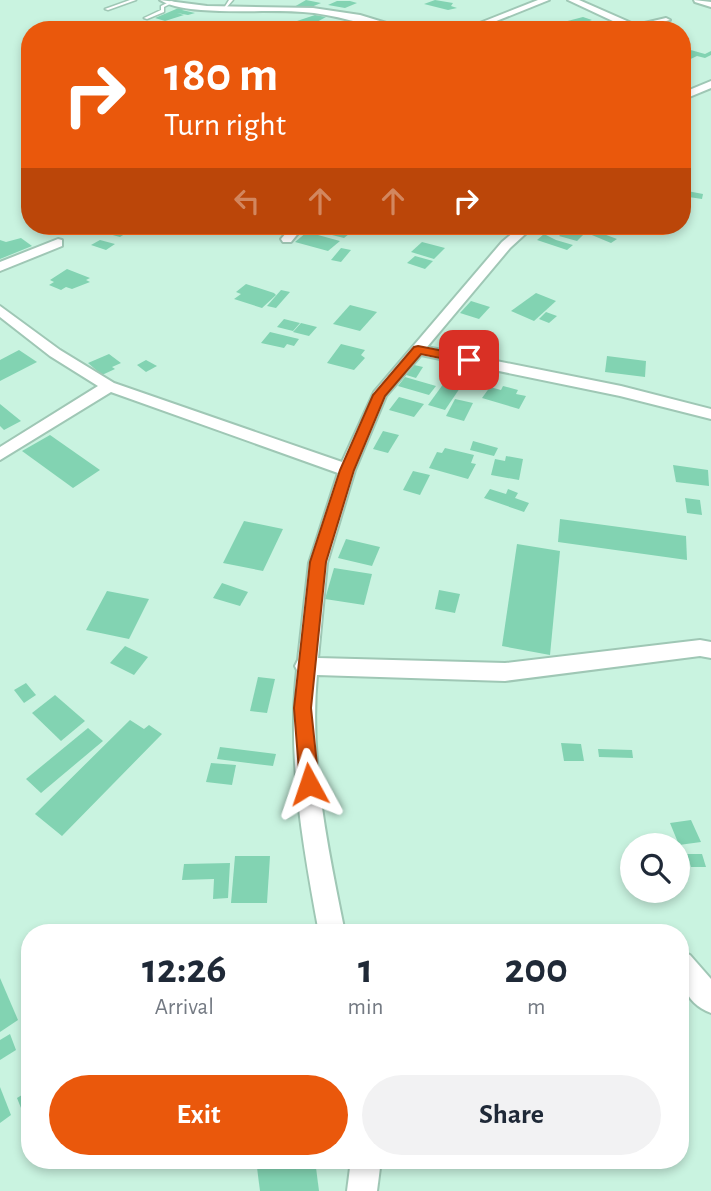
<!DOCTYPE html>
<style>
:root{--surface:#fff;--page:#f2f2f3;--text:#1f2937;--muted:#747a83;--accent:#ea580c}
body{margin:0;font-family:"Alegreya Sans",sans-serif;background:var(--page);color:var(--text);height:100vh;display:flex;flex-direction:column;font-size:26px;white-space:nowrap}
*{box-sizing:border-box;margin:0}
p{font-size:23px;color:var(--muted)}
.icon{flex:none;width:38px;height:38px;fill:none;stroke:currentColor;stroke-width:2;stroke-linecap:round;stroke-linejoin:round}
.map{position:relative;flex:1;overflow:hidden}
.panel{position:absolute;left:21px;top:924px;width:668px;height:245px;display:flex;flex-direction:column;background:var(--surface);border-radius:28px;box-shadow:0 4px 10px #0003}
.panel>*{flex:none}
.banner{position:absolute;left:21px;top:21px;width:670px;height:214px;border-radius:28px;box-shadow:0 4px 10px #0003;background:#ea580c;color:#fff;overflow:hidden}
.fabs{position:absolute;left:620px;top:833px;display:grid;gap:14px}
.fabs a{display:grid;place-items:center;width:70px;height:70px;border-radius:50%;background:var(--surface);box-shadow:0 4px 10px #0003;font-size:35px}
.pin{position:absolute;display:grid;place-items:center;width:60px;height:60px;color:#fff;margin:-30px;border-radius:14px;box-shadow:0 4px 10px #0006}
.me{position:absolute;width:77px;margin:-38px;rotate:355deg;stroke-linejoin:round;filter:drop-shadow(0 0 5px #0008)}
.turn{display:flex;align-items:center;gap:24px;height:147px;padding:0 28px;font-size:32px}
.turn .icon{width:91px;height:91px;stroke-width:2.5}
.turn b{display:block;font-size:49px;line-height:60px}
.lanes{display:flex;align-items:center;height:66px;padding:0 28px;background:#0003;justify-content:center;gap:35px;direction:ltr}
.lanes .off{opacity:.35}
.eta{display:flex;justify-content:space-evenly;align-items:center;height:119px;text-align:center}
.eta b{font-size:42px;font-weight:700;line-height:49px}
.primary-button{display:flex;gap:14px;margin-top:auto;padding:14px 28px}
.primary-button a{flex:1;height:80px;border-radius:42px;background:var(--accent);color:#fff;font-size:28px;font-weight:700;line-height:80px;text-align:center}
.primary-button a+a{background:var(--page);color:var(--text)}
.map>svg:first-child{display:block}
.building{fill:#82d3b2}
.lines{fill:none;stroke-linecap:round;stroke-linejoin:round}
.lane-casing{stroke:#9fc7b5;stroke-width:3}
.street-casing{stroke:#9fc7b5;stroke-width:4}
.lane{fill:#fff;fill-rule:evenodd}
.street{fill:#fff;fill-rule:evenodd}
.route{fill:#ea580c;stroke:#983908;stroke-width:2}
</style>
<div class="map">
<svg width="711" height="1191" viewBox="0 0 711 1191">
<rect width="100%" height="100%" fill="#c9f3e0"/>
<g class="building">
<path d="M306 0 321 3 309 8 294 7Z"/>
<path d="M435 0 453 3 451 6 457 8 448 10 424 4Z"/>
<path d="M337 1H350L357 3 345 8 328 5Z"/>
<path d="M181 7 186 8 182 10 195 13 188 15 177 13 184 15 165 21 155 18Z"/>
<path d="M315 15 326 17 302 30 282 26Z"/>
<path d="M583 17 592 20 577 26 586 30 548 26Z"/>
<path d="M687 49 705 54 711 51V55L705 58 697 56 682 63V57L688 54 682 51Z"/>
<path d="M682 190 703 194 702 199 682 196Z"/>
<path d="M99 226H115L131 230 120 237 94 230Z"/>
<path d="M321 226H339L354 230 344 238 316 231Z"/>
<path d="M569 226H578L575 229 586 232 577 241 559 236Z"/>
<path d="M593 230 617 239 611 243 587 233Z"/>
<path d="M307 232 340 241 328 251 295 242Z"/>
<path d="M544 234 556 240 573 245 567 250 537 240Z"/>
<path d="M21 238 32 246 0 259V240L6 242Z"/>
<path d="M100 240 115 244 106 250 91 245Z"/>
<path d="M422 242 445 248 434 259 411 252Z"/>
<path d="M341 248 351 250 341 262 331 260Z"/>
<path d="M415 256 433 261 425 269 407 263Z"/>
<path d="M67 269 90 278 86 280 90 282 72 289 66 287 61 290 49 285 54 282 50 280Z"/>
<path d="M246 284 274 293 276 295 262 308 234 299 241 294 236 292Z"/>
<path d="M281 290 290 292 276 308 267 306Z"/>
<path d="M536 293 556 301 534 321 511 311Z"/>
<path d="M471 301 490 307 479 319 460 313Z"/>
<path d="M350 305 377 312 360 331 333 324Z"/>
<path d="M546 312 557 316 549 323 539 319Z"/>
<path d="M284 319 300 323 293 331 277 327Z"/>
<path d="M301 323 317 327 309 336 293 332Z"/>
<path d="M270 332 299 339 294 346 287 344 284 348 261 343Z"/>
<path d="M462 335 482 339 474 351 455 346Z"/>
<path d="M341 344 365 350 361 355 365 358 354 370 327 363Z"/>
<path d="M19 350 37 362 0 381V360Z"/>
<path d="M109 354 121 363 112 367 115 369 102 375 88 363Z"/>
<path d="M607 356 646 361 645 377 605 372Z"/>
<path d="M146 360 157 366 146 372 137 365Z"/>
<path d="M410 364 423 367 416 378 403 374Z"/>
<path d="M405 377 436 386 429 395 398 386Z"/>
<path d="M444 383 460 388 445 410 428 405Z"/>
<path d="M503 386 518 390 516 394 526 396 519 409 482 398 490 387 501 390Z"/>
<path d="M399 397 424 404 414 417 389 410Z"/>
<path d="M455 399 473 403 464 421 446 416Z"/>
<path d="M0 404 21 421 4 430 0 426Z"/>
<path d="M383 431 399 435 388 453 373 449Z"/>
<path d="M50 435 100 470 73 488 22 451Z"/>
<path d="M473 441 498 448 494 456 470 450Z"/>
<path d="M445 448 474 455 471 463 476 464 468 479 429 468 437 452 442 453Z"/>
<path d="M506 456 523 459 519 480 491 475 495 459 505 461Z"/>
<path d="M673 465 708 470 709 486 676 482Z"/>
<path d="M413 471 430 475 420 495 403 490Z"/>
<path d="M490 489 506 494 508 489 518 493 515 498 529 503 524 512 484 498Z"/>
<path d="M685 498 700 500 702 515 687 513Z"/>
<path d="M560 519 686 536 687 560 558 542Z"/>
<path d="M244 521 283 529 263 571 223 563Z"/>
<path d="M346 539 380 547 372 566 338 558Z"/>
<path d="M517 544 560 551 550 655 502 646Z"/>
<path d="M334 568 372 574 364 605 325 599Z"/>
<path d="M222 583 248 592 240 606 213 598Z"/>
<path d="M439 590 460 594 455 613 435 609Z"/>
<path d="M107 591 149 599 129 639 86 630Z"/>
<path d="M125 646 148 657 134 675 110 663Z"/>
<path d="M258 677 275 679 267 713 250 711Z"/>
<path d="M26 683 36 695 24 703 14 690Z"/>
<path d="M55 695 85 721 61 741 32 713Z"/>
<path d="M130 720 144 729 149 725 162 734 62 836 35 814Z"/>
<path d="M88 728 103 741 41 793 26 779Z"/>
<path d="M561 743 581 744 584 761H564Z"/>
<path d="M220 747 276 754 273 766 217 759Z"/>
<path d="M598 749 632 750 633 758 599 757Z"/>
<path d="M211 763 236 765 232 785 206 782Z"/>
<path d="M691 820 701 842 679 845 670 823Z"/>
<path d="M687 854H702L706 867H691Z"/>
<path d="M235 856H270L267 903H231Z"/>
<path d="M230 863 228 898 213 899 214 879 182 880 184 864Z"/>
<path d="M243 925V933H206V926Z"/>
<path d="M0 978 18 1020 0 1032Z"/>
<path d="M10 1034 16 1050 0 1060V1040Z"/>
<path d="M0 1087 11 1115 0 1123Z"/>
<path d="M30 1090V1102L21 1108 17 1098Z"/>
<path d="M256 1160H315L319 1191H260Z"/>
</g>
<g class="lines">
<g class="lane-casing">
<g id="lane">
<path d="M130 0H136L108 10 105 9Z"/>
<path d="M229 0H233L226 8H224Z"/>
<path d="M171 1 174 2 164 7V12L147 19 144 18 161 10V6Z"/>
</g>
</g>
<g class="street-casing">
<g id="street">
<path d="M160 0 207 6 313 8 360 15 409 30C378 30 346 17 314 13 276 9 239 13 201 10 188 9 172 7 160 0Z"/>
<path d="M538 0H549L474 30H462Z"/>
<path d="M568 0H579L636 25 666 18 670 20 632 30Z"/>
<path d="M694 0 711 2V7L695 2Z"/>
<path d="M711 81V88L682 100V93Z"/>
<path d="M292 226H304L291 242H283L281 239Z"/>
<path d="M521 226H534L510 248 427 347 621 386 711 409V419L620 396 421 355 386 396 355 470 327 563 318 658 505 663 700 640 711 642V658L700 656 505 681 317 675C309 761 328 849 345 933H319C303 847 287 758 297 670L295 666 298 660 309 563 338 473 111 392 0 460V447L98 386 50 356 0 317V306L60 350 114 383 342 462 374 392 502 242Z"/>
<path d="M58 239 62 240V246L0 271V262Z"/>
<path d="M681 951 690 955 711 979V1013C682 1002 680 978 681 951Z"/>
<path d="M351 1160H381L377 1191H347Z"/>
</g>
</g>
<use href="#lane" class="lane"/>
<use href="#street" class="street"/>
</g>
<path class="route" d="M418 346 469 356 475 360 469 364 421 354 385 396 354 470 326 562 311 708 319 784 316 790 309 793 302 790 300 784 294 708 310 562 340 470 373 395 414 347Z"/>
</svg>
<div class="fabs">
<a><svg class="icon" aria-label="search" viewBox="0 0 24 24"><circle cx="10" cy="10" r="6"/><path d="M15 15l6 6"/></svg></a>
</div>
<div class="pin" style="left:469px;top:360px;background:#d93025"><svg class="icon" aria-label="arrive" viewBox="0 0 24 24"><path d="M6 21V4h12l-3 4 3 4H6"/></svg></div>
<svg class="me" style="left:309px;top:784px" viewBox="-20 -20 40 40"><path d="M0-17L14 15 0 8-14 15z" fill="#ea580c" stroke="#fff" stroke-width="4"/></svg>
<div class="banner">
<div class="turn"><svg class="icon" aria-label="right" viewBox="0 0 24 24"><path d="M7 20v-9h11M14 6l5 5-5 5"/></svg><div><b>180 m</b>Turn right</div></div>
<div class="lanes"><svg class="icon off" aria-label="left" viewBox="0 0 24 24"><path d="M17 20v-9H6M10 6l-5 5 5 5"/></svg><svg class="icon off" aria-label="ahead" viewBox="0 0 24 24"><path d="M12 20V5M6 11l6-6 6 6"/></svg><svg class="icon off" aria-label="ahead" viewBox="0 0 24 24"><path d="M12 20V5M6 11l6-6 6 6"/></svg><svg class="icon" aria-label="right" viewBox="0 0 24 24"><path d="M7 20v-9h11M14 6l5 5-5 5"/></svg></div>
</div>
<section class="panel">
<div class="eta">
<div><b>12:26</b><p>Arrival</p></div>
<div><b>1</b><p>min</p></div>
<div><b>200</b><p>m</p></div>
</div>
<div class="primary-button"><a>Exit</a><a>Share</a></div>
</section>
</div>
